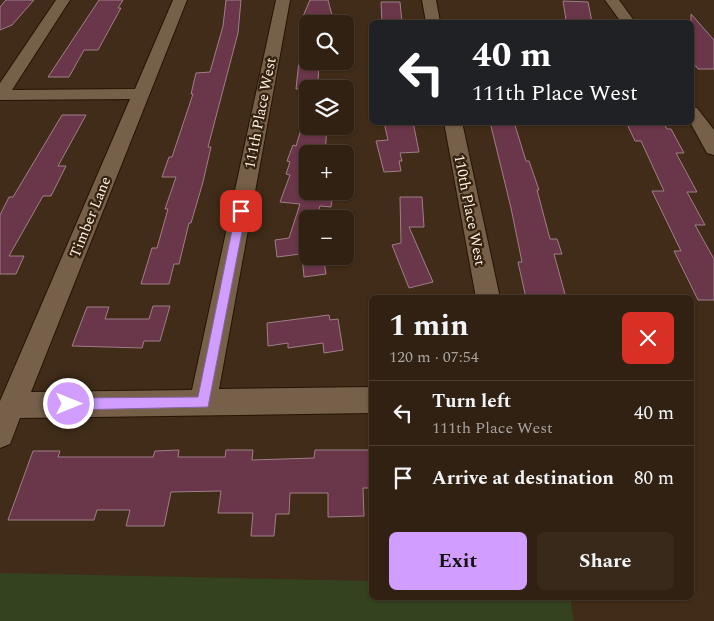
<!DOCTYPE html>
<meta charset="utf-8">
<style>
:root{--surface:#302112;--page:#38291b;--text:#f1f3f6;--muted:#a8a39f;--line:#4b3e32;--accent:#d19dfe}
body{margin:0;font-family:Spectral,serif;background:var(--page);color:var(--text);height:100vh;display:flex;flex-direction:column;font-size:19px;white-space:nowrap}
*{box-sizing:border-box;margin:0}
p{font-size:16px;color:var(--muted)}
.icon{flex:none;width:28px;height:28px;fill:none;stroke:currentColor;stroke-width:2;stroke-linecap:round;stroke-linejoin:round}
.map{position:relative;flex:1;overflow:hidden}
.side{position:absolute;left:369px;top:295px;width:325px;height:305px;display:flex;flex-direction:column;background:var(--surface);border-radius:8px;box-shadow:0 1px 4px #0004,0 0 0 1px var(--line)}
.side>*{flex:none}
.hud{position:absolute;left:369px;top:20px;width:325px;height:105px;border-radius:8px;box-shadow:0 1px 4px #0004,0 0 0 1px var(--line);background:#202124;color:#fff;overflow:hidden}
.tools{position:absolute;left:299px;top:15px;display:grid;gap:10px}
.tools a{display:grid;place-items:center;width:55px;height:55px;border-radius:8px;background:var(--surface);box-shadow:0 1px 4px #0004,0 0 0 1px var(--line);font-size:25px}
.pin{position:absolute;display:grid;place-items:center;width:42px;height:42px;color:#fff;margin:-21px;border-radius:10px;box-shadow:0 2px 8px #0006}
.me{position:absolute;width:55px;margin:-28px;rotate:90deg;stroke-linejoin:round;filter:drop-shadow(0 0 4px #0008)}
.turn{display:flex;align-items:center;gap:18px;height:105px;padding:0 20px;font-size:22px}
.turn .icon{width:65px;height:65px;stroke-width:2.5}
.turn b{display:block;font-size:35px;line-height:42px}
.round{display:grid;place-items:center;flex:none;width:52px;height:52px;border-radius:8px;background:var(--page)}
.summary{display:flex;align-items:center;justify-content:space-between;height:85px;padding:0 20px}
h1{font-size:30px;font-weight:700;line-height:38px}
.action{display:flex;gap:10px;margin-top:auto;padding:10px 20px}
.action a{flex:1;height:58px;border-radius:8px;background:var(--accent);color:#111;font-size:20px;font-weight:700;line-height:58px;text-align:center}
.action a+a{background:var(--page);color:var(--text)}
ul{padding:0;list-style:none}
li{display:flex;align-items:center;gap:15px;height:65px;padding:0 20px;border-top:1px solid var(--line)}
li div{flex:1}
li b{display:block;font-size:19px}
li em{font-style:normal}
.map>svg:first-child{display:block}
.green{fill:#34421f}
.building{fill:#6a3649;stroke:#9f7e88}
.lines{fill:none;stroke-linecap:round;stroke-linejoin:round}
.minor-casing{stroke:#261402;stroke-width:2}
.minor{fill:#76604a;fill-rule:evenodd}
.route{fill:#d19dfe;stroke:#8866a5}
.labels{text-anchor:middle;stroke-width:4.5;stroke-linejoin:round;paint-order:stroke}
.street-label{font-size:15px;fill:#fff2e5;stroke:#35220e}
</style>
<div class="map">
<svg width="714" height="621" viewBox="0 0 714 621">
<rect width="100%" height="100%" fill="#402c18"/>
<path class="green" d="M0 573 371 581V598H570L574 621H0Z"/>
<g class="building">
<path d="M6 0H34L12 25 0 30V7Z"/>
<path d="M99 0H123L118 8H121L98 50H84L69 77H48Z"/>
<path d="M226 0H241L238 33 208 147H211L203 182 191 223H189L179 264H174L169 284H141L152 248H157L168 209H165L176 177H162L169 157H172L193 94H191L196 73 210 72 223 26Z"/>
<path d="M310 0H328L333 19 301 21Z"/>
<path d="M563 1 588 2 592 22 566 20Z"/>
<path d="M381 2H400L402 22H382Z"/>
<path d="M691 14 714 40V69H698L696 66H691Z"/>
<path d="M299 61H319L318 84H314V89H296Z"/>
<path d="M62 115H86L58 166H66L51 196H43L9 256H24L16 274H0V215L9 197H13Z"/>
<path d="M384 122H413L419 152 400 153 402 161H399L401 171 384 172 376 141 388 140Z"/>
<path d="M490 122H514L526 161H529L539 190H537L550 239H557L562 254H554L566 298H526L518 262H522L511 208Z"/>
<path d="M627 124H664L667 129H671L684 153H676L697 192H687L705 225H695L714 259V300H698L674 251H681L652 191H664L641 141H635Z"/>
<path d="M302 126H327L325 154H308V173L302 190 333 193 331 207 320 206 316 219H308V253L277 257 275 240 289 238 300 204 280 202 290 175 286 174 290 162 287 161 293 145 296 146Z"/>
<path d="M400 197H422L424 227H409L433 282 409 288 392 245 401 243Z"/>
<path d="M302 256H323L326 274 304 277Z"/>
<path d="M153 306H170L160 341H144L142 348 72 346 87 307H109L105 319H149Z"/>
<path d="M329 315 330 320 338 319 343 350 324 353 323 343 288 348V343L268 346 267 323Z"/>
<path d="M179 450 178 457H225L226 450H253L252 460 314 458 315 450H371V488H363L364 516 328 517V493H290L289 514H276L274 536H251L253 513H218L221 491 171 492 164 526H126L130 510H97L94 520H8L33 451H60L58 457H153L155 451Z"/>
</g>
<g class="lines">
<g class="minor-casing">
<g id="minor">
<path d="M56 0H70L12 90 135 89 173 0H187L31 392 192 390 276 0H290L219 389 371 387V413L20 418 10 444 0 448V401L130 99 0 100V83Z"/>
<path d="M422 0H436L440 22H426Z"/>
<path d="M605 0H619L635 22H621Z"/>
<path d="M691 107 697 108 714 130V155L707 153 690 122Z"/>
<path d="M444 122H462L500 298H476Z"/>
</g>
</g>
<use href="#minor" class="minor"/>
</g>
<path class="route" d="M241 208 246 211 208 407 69 410 65 408 63 404 65 400 69 398 198 397 236 211Z"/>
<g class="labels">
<g class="street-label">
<text transform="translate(260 113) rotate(-79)" y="5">111th Place West</text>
<text transform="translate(470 210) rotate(79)" y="5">110th Place West</text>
<text transform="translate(90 217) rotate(-68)" y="5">Timber Lane</text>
</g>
</g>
</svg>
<div class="tools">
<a><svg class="icon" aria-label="search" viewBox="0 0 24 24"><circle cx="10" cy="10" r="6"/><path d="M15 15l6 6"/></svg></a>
<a><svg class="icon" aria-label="layers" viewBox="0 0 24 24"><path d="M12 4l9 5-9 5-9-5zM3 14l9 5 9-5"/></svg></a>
<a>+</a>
<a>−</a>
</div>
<div class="pin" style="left:241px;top:211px;background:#d93025"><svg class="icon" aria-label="arrive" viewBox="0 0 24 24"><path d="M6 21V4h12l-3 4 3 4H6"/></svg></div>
<svg class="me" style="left:69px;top:404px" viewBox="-20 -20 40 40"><circle r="17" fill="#d19dfe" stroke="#fff" stroke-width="3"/><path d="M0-11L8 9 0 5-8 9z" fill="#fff"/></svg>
<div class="hud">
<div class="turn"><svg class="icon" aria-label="left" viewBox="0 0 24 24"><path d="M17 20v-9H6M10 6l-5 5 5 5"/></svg><div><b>40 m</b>111th Place West</div></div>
</div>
<section class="side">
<div class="summary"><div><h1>1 min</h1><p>120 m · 07:54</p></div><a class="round" style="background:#d93025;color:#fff"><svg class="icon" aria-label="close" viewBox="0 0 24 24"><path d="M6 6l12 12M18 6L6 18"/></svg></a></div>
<ul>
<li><svg class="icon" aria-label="left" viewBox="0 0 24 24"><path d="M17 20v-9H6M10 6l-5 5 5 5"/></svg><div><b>Turn left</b><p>111th Place West</p></div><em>40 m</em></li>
<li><svg class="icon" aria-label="arrive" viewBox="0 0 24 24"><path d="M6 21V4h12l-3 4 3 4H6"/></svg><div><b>Arrive at destination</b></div><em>80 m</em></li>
</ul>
<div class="action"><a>Exit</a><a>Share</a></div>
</section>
</div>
